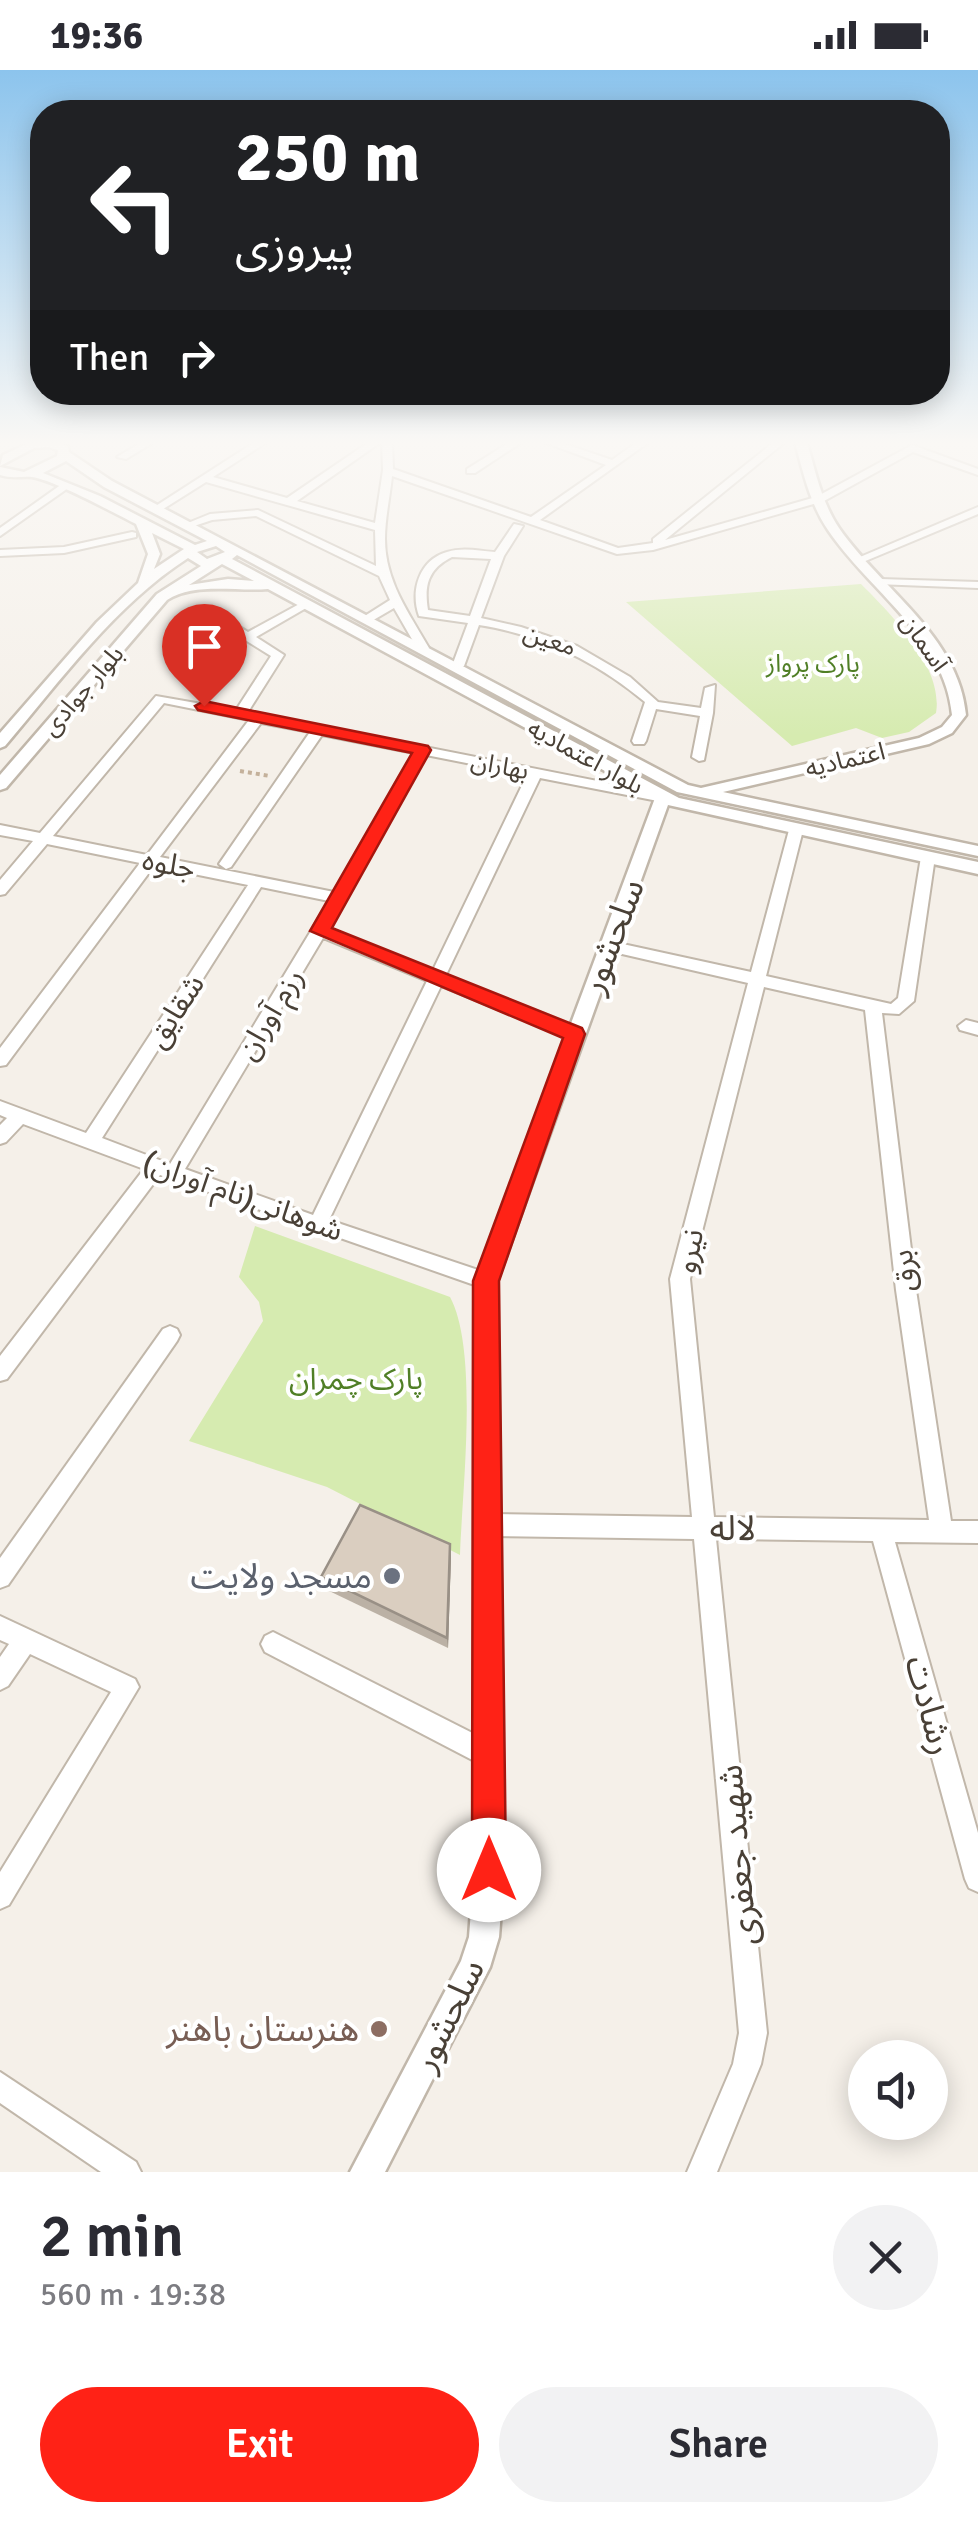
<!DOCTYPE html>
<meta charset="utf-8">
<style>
:root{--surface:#fff;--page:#f2f2f3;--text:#2b2b33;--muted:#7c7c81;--accent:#ff2216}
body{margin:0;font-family:Signika,"Noto Sans Arabic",sans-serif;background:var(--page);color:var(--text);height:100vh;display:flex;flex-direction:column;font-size:38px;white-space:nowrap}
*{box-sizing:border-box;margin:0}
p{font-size:32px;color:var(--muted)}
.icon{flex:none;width:55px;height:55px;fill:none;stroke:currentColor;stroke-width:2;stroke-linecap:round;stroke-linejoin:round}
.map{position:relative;height:2102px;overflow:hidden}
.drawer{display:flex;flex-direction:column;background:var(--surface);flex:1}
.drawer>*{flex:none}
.banner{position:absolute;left:30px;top:30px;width:920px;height:305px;border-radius:40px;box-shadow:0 5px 25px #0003;background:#202124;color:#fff;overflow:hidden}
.buttons{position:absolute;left:848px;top:1970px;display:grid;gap:20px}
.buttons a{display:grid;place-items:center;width:100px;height:100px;border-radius:50%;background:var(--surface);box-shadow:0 5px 25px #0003;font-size:50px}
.pin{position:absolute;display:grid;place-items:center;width:85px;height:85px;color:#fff;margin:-102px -42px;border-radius:50% 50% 50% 0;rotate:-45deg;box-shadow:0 0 10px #0007}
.pin .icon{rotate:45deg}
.me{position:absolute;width:110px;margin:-55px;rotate:0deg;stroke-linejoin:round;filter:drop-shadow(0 0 8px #0008)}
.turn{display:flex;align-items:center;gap:35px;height:210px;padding:0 40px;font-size:45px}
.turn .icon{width:130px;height:130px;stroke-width:2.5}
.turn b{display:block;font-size:70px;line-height:85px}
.then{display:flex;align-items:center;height:95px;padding:0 40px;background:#0003;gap:20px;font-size:38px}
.round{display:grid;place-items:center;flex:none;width:105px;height:105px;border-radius:52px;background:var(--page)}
.overview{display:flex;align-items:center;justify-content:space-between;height:170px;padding:0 40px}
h1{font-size:60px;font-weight:600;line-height:75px}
.button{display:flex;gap:20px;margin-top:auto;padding:20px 40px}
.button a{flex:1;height:115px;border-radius:60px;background:var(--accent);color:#fff;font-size:40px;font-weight:600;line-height:115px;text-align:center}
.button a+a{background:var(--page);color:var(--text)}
.status{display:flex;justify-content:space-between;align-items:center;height:70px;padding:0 50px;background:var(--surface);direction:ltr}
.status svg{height:28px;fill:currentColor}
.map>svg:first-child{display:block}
.green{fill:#d6ebb0}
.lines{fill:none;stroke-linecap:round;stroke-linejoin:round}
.minor-casing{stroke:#c1b7aa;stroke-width:4}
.tertiary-casing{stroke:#c1b7aa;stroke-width:5}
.path{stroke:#c4b19b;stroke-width:4;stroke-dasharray:4 4;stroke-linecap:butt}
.minor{fill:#fff;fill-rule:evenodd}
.tertiary{fill:#fff;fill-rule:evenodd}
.wall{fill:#bbb1a5}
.shaded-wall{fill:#999086}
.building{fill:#dacec0;stroke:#999086;stroke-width:2.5}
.route{fill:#ff2216;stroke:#a6160e;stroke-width:2.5}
.worship-dot{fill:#6b7280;stroke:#fff;stroke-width:4}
.education-dot{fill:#8d6e63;stroke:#fff;stroke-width:4}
.labels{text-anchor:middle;stroke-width:8;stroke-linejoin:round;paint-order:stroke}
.far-street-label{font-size:25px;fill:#494036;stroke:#fff}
.far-park-label{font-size:25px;fill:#507f26;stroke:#fff}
.street-label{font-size:30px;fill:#494036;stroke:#fff}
.park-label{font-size:30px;fill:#507f26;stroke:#fff}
.near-street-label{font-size:35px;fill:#494036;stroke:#fff}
.near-worship-label{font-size:35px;fill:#5b616d;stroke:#fff;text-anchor:end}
.near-education-label{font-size:35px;fill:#785e54;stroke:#fff;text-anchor:end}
</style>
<div class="status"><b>19:36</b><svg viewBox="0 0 49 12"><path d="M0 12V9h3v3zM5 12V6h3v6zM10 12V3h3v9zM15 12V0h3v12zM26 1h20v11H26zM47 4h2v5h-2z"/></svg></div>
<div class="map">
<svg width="978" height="2102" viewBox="0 0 978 2102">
<rect width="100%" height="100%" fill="#f5f0e9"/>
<g class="green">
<path d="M861 514C891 544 944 597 936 643L909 662 882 668 856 658 792 676 626 532Z"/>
<path d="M255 1156 450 1227C479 1281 462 1421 460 1485L327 1417 189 1371 263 1251 259 1232 239 1207Z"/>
</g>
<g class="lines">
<g class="minor-casing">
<g id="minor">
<path d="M142 372H154L126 389 117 387Z"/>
<path d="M255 372H267L213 407 287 428 369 372H381L297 431 375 453 383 400 382 372H392L393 399 531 447 606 395 544 372H559L612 390 637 372H649L540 450 618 478 653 473V469L774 372H785L665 470 816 427 912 375 978 399V405L913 382 824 431 653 480 617 484 392 406C390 427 385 448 385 469 385 511 409 543 429 578L423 582 417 578 394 538 370 552 360 549 390 530 379 506 256 446 212 450 188 458 183 455 210 444 258 440 376 496 375 460 206 412 160 441 151 439Z"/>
<path d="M510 372H522L475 403H467V399Z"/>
<path d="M62 414 71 416 0 466V458Z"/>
<path d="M978 437V444L863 492 853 490Z"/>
<path d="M514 454 523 456 504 486 481 548 521 557 577 576 630 607 658 632 701 638 705 618 715 615 713 643 704 690 699 691 692 687 700 646 656 639 646 671 644 674H634L632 671 645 632C596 591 542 565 479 555L464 596 454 599 452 596 468 553 419 546C410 521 419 490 447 482 463 477 479 481 495 482ZM452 487 491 489 470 546 428 540C424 515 428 499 452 487Z"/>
<path d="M132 462 136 463V467L64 483 0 486V480L64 477Z"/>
<path d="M880 509 978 512V518L876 514V510Z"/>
<path d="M303 532 313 534 256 567 284 585 248 642 663 724 670 728 663 732 540 708 446 905 581 960 583 964 575 970 569 968 441 916 329 1150 493 1205 496 1211 493 1217 486 1219 160 1105 7 1309 0 1311V1286L144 1099 23 1054 6 1072 0 1074V1055L7 1048 0 1045V1031L86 1063 248 815 154 796 6 995 0 996V978L140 793 47 774 5 824 0 825V810L33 771 0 765V755L40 763 156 626 236 640 271 586 210 548 220 545 248 562ZM164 633 249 650 147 785 53 766ZM261 653 310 662 219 794 226 799 231 797 322 665 414 683 334 822 160 787ZM426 685 527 705 433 900 329 859ZM261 817 329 831 170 1094 102 1068ZM323 868 427 911 313 1145 185 1099Z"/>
<path d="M796 755 803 760 766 906 891 934 898 928 921 787 928 782 935 787 914 931 899 944 882 943 916 1220 951 1451H978V1473L895 1472 978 1763V1822L969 1818 965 1809 873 1471 716 1469 767 1963 761 1994 717 2102H687L733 1994 739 1963 694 1469 489 1466 481 1463 478 1455 481 1447 489 1444 692 1447 670 1209 748 913 609 881 601 876 609 871 751 902 789 760ZM764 917 865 940 896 1220 929 1450 714 1447 690 1209Z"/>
<path d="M966 950 978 953V965L960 960 958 956Z"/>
<path d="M170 1256 177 1259 180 1265 177 1271 8 1515 0 1518V1488L163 1259Z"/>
<path d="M0 1546 135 1609 139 1617 9 1835 0 1839V1802L111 1622 30 1584 8 1616 0 1620V1587L9 1574 0 1570Z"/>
<path d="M273 1562 498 1676 501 1685 498 1694 489 1697 480 1694 265 1582 261 1574 265 1566Z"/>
<path d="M0 2002 136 2092 141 2102H101L0 2033Z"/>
</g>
</g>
<g class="tertiary-casing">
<path id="tertiary" d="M31 372H59L68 377 69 382 112 411 688 715 701 718 919 668 942 657 952 645C945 567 868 520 828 460 810 434 803 402 795 372H807C815 401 822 433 839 458 881 519 959 566 966 645L952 663 929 674 723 722 978 776V786L677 722 237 485 232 489 679 728 978 792V804L668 735 497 1211 504 1800 499 1867 490 1897 385 2102H350L461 1891 469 1867 474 1800 475 1211 655 728 268 519C236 522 195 512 167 530L6 718 0 720V705L157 524 201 496 188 488C115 535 61 610 5 676L0 678V663L97 552 138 513 148 484 136 454C114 443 54 410 32 407 21 406 12 409 0 405V397L24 402 57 386 58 380 49 377 34 378 0 396 3 385ZM66 391 104 417 207 471 195 475 100 426 43 403ZM152 463 184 479 154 499 160 484ZM216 476 225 482 207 489 197 482ZM222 494 254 511 228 509 189 515Z"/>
</g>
<path class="path" d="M240 701 270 706"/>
<use href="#minor" class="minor"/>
<use href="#tertiary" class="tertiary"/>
</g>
<path class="wall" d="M451 1486 448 1578 325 1519 321 1507Z"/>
<path class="shaded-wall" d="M450 1474 451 1486 448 1578 447 1568Z"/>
<path class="building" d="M360 1435 450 1474 447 1568 321 1507Z"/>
<linearGradient id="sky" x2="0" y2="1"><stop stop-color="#8cc4ed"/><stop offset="0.56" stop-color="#faf8f5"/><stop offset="1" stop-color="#faf8f5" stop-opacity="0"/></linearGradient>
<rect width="978" height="666" fill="url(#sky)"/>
<path class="route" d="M204 631 428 676 431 680 332 858 582 958 585 964 499 1211 506 1800 501 1811 489 1816 477 1811 472 1800 473 1211 563 968 310 861 412 683 198 640 195 636Z"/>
<circle class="worship-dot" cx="392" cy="1506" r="10"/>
<circle class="education-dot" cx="379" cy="1959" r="10"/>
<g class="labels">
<g class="far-street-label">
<text transform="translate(550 569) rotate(18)" y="9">معین</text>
<text transform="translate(925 572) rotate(55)" y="9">آسمان</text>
<text transform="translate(82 620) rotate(-49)" y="9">بلوار جوادی</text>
<text transform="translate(586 686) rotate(29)" y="9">بلوار اعتمادیه</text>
<text transform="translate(845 689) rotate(-13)" y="9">اعتمادیه</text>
<text transform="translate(500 695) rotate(11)" y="9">بهاران</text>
</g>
<g class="far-park-label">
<text x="813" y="602">پارک پرواز</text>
</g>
<g class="street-label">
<text transform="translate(169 794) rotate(11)" y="10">جلوه</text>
<text transform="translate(175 941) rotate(-57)" y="10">شقایق</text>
<text transform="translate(270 944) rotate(-59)" y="10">رزم آوران</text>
<text transform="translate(243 1126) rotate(20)" y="10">شوهانی(نام آوران)</text>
<text transform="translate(689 1181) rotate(-78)" y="10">نیرو</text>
<text transform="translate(904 1201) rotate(-97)" y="10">برق</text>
</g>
<g class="park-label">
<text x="356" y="1319">پارک چمران</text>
</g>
<g class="near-street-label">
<text transform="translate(612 866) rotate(-69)" y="12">سلحشور</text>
<text transform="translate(733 1458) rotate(1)" y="12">لاله</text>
<text transform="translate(930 1635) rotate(75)" y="12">رشادت</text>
<text transform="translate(737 1785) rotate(-95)" y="12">شهید جعفری</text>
<text transform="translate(448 1945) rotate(-64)" y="12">سلحشور</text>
</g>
<g class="near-worship-label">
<text x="372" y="1518">مسجد ولایت</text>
</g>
<g class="near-education-label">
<text x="359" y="1971">هنرستان باهنر</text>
</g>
</g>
</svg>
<div class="buttons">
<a><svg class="icon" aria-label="sound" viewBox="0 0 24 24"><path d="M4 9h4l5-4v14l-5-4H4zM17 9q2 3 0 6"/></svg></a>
</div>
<div class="pin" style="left:204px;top:636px;background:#d93025"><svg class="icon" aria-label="arrive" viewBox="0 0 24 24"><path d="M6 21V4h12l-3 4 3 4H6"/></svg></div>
<svg class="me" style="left:489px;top:1800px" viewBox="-20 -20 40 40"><circle r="19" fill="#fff"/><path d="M0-13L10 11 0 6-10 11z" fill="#ff2216"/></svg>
<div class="banner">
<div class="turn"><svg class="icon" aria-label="left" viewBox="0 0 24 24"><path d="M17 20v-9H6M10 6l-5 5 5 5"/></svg><div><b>250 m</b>پیروزی</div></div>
<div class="then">Then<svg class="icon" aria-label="right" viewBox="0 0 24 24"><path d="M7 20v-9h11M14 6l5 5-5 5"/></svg></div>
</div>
</div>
<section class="drawer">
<div class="overview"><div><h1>2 min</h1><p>560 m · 19:38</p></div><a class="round"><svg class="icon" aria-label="close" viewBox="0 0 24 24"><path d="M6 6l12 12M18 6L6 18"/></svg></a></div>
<div class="button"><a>Exit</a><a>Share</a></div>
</section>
